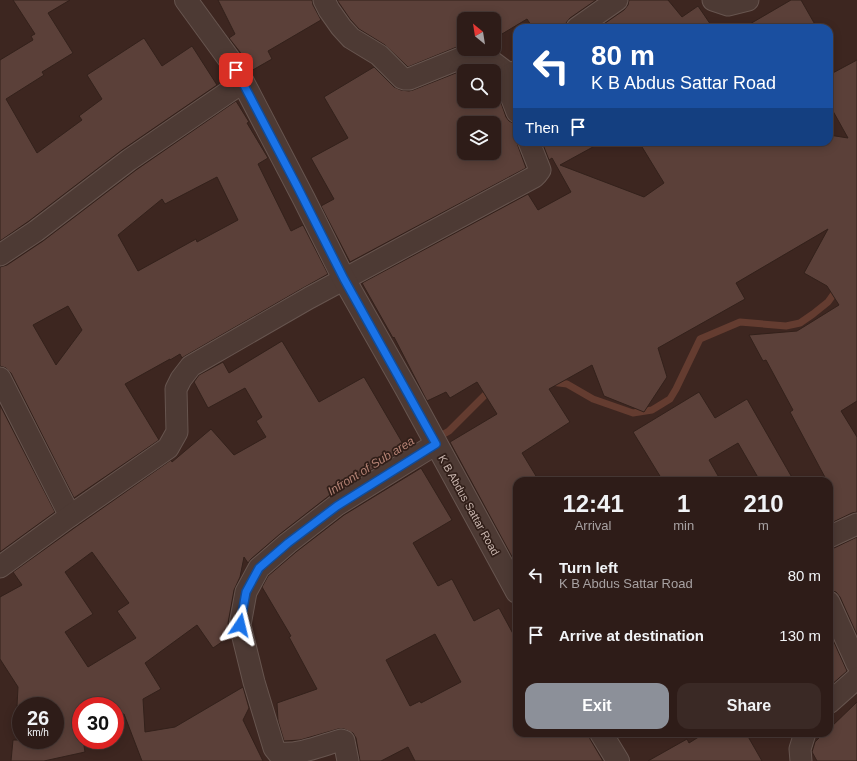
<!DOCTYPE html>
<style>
:root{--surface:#2e1c18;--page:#3a2925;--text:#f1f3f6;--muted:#a7a1a2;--line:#493a37;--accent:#8c9099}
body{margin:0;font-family:Helvetica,sans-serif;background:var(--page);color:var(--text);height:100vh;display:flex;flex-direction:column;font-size:15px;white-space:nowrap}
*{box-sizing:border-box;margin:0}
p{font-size:13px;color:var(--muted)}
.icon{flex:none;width:22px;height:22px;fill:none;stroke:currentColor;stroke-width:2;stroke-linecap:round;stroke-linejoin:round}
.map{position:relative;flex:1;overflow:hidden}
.drawer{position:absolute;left:513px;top:477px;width:320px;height:260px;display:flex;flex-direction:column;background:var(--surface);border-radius:12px;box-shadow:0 2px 10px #0003,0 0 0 1px var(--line)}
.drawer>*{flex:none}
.hud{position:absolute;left:513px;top:24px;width:320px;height:122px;border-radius:12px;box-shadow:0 2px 10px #0003,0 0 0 1px var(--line);background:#1a4fa0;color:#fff;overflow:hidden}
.needle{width:26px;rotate:330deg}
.tools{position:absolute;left:457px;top:12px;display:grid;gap:8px}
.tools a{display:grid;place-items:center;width:44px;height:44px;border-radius:8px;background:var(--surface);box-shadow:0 2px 10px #0003,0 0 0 1px var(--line);font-size:20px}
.speed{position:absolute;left:12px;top:697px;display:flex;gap:8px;font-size:20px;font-weight:700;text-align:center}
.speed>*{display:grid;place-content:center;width:52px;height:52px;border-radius:50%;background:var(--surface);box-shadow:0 2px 10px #0003,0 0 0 1px var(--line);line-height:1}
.speed small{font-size:10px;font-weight:400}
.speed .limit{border:6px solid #d22;background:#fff;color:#111}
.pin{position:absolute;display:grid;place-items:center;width:34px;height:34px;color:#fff;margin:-17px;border-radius:8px;box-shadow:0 2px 6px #0006}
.me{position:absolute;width:44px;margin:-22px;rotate:10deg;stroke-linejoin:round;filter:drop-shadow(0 0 3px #0008)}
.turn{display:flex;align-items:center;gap:14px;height:84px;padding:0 12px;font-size:18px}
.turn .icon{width:52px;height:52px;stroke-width:2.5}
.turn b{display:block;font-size:28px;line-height:34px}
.then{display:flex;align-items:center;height:38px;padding:0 12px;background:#0003;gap:8px;font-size:15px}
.eta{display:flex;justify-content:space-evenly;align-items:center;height:68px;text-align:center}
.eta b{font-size:24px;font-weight:800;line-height:28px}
.primary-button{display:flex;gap:8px;margin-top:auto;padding:8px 12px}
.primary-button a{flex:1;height:46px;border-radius:12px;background:var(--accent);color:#fff;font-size:16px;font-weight:800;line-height:46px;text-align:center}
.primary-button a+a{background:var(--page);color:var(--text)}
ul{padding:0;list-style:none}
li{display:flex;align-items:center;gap:12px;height:60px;padding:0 12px}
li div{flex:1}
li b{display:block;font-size:15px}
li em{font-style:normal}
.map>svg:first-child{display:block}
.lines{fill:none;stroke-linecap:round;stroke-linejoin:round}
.stream{stroke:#643c30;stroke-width:7}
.building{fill:#5b4039;stroke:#33211b;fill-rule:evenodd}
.minor-casing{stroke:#67554f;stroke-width:23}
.tertiary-casing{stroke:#67554f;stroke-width:24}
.minor{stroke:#4d3a34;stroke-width:21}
.tertiary{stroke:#4d3a34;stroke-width:22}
.route-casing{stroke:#114b97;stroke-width:10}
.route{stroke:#1a73e8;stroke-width:7}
.labels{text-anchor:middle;stroke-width:3.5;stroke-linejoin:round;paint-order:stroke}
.street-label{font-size:11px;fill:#c9b6af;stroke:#311f19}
.water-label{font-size:12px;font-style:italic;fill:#b48274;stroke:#311f19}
</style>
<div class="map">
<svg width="857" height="761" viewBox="0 0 857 761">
<rect width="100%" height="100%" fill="#3d2620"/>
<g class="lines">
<g class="stream">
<path d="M551 382 567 384 593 399 633 413 652 410 670 399 676 389 700 339 740 322 786 326 800 323 813 314 828 302 838 288"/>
<path d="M437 438 449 431 491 389"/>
</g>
</g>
<g class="building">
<path d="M13 0H70L48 13 73 53 42 72 44 75 6 99 37 153 82 120 79 116 102 99 87 75 144 38 162 66 192 46 217 85 122 150 29 221 0 241V60L33 40 31 36 35 34Z"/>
<path d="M218 0H312L313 5 321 20 268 51 272 59 251 71 240 52 229 38 235 34Z"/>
<path d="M337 0H596L570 18 566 23 565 28H533L527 19 502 34 500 31 494 35V19H464V44L408 67 385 45 359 29 350 19Z"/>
<path d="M629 0H668L682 17 698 6 713 28H598L624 10 628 5Z"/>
<path d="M791 0H801L817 28H743Z"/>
<path d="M857 60V401L841 411 857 437V512L852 513 829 524V481H827L790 412 793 410 766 360 763 361 749 335 797 331 839 305 827 286 804 273 828 229 736 283 745 299 658 348 667 377 644 412 604 396 592 365 549 389 570 422 522 453 539 481H517V566L450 442 497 414 477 382 450 398 446 392 427 401 394 337 393 338 362 283 528 194 538 210 571 192 552 158 549 160 542 142H602L560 165 644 197 664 183 639 142H829V135L848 138 829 104V75Z"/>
<path d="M476 65 479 71H464V101H494V99L499 97 506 117 509 121 513 123 517 130 518 146 526 168 350 262 321 206 334 199 311 158 348 138 324 97 374 67 394 87 401 90 409 91 413 90ZM464 123H494V153H464Z"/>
<path d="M236 101 249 122 247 123 268 158 258 164 291 231 303 225 328 274 303 288 185 356 182 358 180 354 170 360V359L125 384 159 440 74 498 11 373 6 368 0 366V267L7 265 43 241 136 170ZM217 177 238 220 197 242 196 239 138 271 118 235 162 199 165 204ZM68 306 82 330 56 365 33 325Z"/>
<path d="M282 341 319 402 364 377 406 449 330 495 280 534 251 559 248 563 244 557 240 577 234 590 228 623 230 633 229 637 213 648 197 625 145 663 161 689 143 699 145 732 175 727 243 687 249 708 243 720 263 761H142L124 714H118L117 706H81V740H83L85 752 44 761H11L13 740H55V706H17L18 687 0 659V597L22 585 13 572 77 526 171 460 172 462 211 429 234 455 266 437 256 421 262 417 245 388 208 408 194 382 199 375 223 362 229 373ZM92 552 129 603 117 611 136 638 88 667 65 632 93 614 65 572Z"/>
<path d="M699 392 715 418 747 399 794 481H760L738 443 709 460 721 481H663L633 432Z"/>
<path d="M0 405 55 512 0 552Z"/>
<path d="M421 468 452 520 413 543 438 586 452 579 474 621 499 608 517 641V733H589L590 739 603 761H415L408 747 381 761H360L356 738 353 733 344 729H338L300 740 284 741 278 721 277 703 317 689 289 637 291 636 262 587 268 576 296 552 344 515ZM435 634 461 682 421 703 420 701 410 706 386 660Z"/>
<path d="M857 537V635L840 597 836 592 829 590V549L834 548Z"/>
<path d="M829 631 847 671 829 687Z"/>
<path d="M857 702V761H817L812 752 815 742 824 733H829V729Z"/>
<path d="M705 733H746L762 761H648L687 739 689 743Z"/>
</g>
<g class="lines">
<g class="minor-casing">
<g id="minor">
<path d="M324 0 329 10 341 27 351 38 379 55 402 78 405 79H409L471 54 478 53 486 57 510 75"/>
<path d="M713 0 728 5 748 0"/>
<path d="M577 28 617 0"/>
<path d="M517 71 510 75 508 84 509 91 517 112"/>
<path d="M0 255 36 231 129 160 243 82"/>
<path d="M0 378 70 516"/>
<path d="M829 537 857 524"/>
<path d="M0 567 70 516 168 448 177 432 176 389 181 379 191 366 309 298 534 177 537 174 540 170 529 142"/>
<path d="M829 602 857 664"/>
<path d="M829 703 857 678"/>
<path d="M348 761 344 741 341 740C320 746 300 755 278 753L274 748 254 682 240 625 246 592 259 568 288 543 337 505 436 444"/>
<path d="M801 761 800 749 805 733"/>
</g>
</g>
<g class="tertiary-casing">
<g id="tertiary">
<path d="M186 0 229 59 243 82 304 199 344 279 407 390 517 592"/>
<path d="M601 733 618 761"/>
</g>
</g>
<use href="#minor" class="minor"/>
<use href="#tertiary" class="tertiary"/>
</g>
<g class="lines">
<g class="route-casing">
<path id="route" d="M236 70 297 186 344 279 436 444 337 506 288 543 259 568 246 592 240 625"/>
</g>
<use href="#route" class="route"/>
</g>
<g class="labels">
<g class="street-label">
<text transform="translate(469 505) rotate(61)" y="4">K B Abdus Sattar Road</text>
</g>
<g class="water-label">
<text transform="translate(371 466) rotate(-32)" y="4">Infront of Sub area</text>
</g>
</g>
</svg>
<div class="tools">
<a><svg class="needle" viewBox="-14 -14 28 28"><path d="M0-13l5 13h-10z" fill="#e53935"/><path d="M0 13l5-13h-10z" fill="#a7a1a2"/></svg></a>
<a><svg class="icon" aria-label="search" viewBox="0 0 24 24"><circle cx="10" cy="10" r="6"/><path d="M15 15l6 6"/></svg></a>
<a><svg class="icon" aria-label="layers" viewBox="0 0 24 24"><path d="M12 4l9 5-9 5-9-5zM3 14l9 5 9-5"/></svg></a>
</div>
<div class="speed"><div>26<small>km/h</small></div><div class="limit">30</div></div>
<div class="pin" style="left:236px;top:70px;background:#d93025"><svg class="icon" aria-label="arrive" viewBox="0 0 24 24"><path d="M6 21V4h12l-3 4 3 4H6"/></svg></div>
<svg class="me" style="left:240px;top:625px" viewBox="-20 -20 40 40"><path d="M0-17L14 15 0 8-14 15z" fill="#1a73e8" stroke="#fff" stroke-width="4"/></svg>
<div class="hud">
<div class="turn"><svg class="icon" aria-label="left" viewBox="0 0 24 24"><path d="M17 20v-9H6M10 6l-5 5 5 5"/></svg><div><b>80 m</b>K B Abdus Sattar Road</div></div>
<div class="then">Then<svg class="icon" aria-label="arrive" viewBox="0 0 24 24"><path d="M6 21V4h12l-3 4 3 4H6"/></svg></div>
</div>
<section class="drawer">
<div class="eta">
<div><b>12:41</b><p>Arrival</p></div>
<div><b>1</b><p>min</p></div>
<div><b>210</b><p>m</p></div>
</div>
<ul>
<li><svg class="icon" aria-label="left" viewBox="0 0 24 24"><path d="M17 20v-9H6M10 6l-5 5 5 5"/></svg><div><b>Turn left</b><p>K B Abdus Sattar Road</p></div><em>80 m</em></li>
<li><svg class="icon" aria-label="arrive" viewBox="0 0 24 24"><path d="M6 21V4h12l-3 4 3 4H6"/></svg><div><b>Arrive at destination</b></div><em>130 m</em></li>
</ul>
<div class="primary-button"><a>Exit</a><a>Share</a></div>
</section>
</div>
